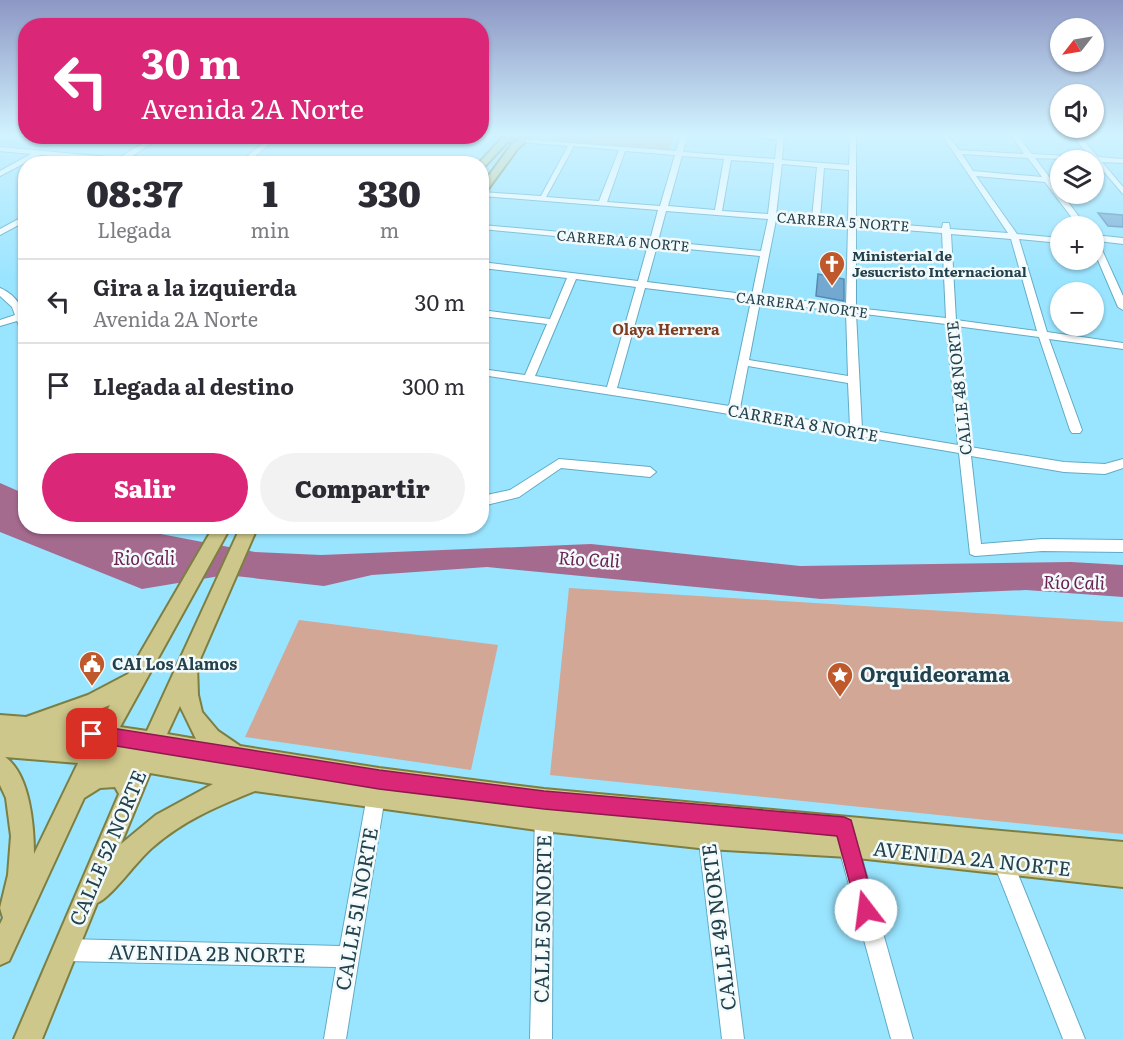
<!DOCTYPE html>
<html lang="es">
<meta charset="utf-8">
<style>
:root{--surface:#fff;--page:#f2f2f3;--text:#2b2b33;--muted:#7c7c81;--line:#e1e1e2;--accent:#db2777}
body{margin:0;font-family:Literata,serif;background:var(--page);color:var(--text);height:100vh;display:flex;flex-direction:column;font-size:22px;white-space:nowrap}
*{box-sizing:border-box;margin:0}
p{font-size:20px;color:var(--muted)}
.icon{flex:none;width:33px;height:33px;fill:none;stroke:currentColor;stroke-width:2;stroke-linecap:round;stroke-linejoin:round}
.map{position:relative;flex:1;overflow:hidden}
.details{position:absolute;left:18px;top:156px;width:471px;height:378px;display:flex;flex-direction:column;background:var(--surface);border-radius:24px;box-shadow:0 2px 4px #0004}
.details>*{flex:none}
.top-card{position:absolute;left:18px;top:18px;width:471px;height:126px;border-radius:24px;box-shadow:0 2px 4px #0004;background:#db2777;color:#fff;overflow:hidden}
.needle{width:39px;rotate:239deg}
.buttons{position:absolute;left:1050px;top:18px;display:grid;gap:12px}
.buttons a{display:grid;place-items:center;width:54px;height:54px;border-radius:50%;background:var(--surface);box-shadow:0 2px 4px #0004;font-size:30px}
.pin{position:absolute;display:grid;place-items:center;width:51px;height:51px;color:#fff;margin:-26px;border-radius:12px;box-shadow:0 3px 9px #0006}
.me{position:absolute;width:66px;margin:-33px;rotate:345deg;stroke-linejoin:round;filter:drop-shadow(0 0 4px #0008)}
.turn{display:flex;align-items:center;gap:21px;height:126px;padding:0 24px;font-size:27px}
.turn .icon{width:78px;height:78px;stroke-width:2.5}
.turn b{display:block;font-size:42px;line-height:51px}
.eta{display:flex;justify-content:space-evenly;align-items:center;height:102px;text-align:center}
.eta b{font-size:36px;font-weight:800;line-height:42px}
.button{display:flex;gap:12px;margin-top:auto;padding:12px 24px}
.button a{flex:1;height:69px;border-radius:36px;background:var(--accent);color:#fff;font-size:24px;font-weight:800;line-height:69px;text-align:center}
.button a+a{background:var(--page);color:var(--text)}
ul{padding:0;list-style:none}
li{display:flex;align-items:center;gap:18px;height:84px;padding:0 24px;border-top:2px solid var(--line)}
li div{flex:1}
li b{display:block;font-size:22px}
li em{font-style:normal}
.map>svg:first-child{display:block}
.built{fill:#84d7f4}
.green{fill:#d2a796}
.water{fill:#a56b8f}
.building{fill:#73a8d1;stroke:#5589b1;stroke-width:1.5}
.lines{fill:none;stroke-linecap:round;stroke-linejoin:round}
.minor-casing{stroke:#61abc4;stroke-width:2}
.major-casing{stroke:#7d7f42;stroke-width:4}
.minor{fill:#fff;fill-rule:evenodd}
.major{fill:#cec78b;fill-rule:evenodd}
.route{fill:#db2777;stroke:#8e194d;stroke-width:1.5}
.labels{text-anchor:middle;stroke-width:5;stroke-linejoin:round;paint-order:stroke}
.far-street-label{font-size:14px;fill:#22414c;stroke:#f3fafc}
.far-poi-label{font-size:14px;font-weight:bold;fill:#22414c;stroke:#f3fafc;text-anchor:start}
.far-neighbourhood-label{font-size:15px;font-weight:bold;fill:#7e3c20;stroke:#f3fafc}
.street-label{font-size:16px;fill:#22414c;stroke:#f3fafc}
.poi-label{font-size:16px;font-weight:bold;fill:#22414c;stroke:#f3fafc;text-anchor:start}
.water-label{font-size:18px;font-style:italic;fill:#692252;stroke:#f3fafc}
.near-poi-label{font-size:20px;font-weight:bold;fill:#22414c;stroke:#f3fafc;text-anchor:start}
.near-street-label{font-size:20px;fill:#22414c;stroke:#f3fafc}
</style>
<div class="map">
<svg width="1123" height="1039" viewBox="0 0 1123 1039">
<rect width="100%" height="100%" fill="#99e4ff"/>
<path class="built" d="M0 135 26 136 62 137 40 148 0 145Z"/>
<g class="green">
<path d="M550 135H673L669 150 547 139Z"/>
<path d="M569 588 1123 622V834L550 775Z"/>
<path d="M299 620 498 645 471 770 245 737Z"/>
</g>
<path class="water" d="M0 483 25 494 26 526 124 527 255 552 321 555 591 544 800 566 1071 562 1123 565V597L1026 590 821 599 487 567 372 575 324 586 226 575 142 589 0 532Z"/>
<g class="building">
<path d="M1098 213 1123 215V227L1108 226Z"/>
<path d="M818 274 844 279V301L816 296Z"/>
</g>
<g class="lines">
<g class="minor-casing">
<g id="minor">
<path d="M681 135H687L683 152 775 159 777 140 746 135H784L782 160 849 165 850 135H856V221L942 228 943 223H949L950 229 1008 233 942 135H948L959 150 1024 154 1011 135H1017L1032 154 1090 157 1072 135H1079L1098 157 1123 159V163L1102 162 1123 187V194L1094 160 1035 158 1086 226H1078L1045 182 976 176 1017 234 1060 238V243L1019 239 1047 332 1123 343V349L1049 339 1082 430 1080 433H1072L1070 430 1039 337 956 326 970 447 1064 462 1105 464 1123 459V468L1105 474 1064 472 971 456 981 544 1042 539 1123 540V552L1042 551 975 556 970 554 959 453 664 403 482 375V369L525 375 547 324 482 316V310L550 319 567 278 482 268V262L638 281 648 245 482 229V225L650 240 658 210 482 196V192L541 196 568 146 522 142 520 139 676 151ZM574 146 619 150 599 201 546 197ZM625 151 675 155 660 206 607 202ZM962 154 1028 158 1042 177 973 171ZM682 156 724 159 715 210 668 206ZM731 160 774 163 768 214 722 211ZM782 164 817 167 812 218 776 215ZM824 168 849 170 848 221 820 218ZM666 211 768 219 761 251 658 241ZM776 220 848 226 846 306 761 296ZM856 226 942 233 946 318 856 308ZM951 234 1011 239 1037 331 956 320ZM657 246 760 256 752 295 647 282ZM576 279 636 287 607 387 535 376ZM645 288 751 301 729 406 617 388ZM760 302 846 312 848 376 749 360ZM856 313 946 324 958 445 862 429ZM748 366 848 383 850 427 740 408Z"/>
<path d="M154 136H162L128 159 167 164 119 163 40 155 0 176V171L31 154 0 151V147L119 158Z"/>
<path d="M271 136H279L246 164H238Z"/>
<path d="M26 215V221L0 235V229Z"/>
<path d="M1094 235 1123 238V244L1098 241 1123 296V310L1118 307 1094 251Z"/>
<path d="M0 288C19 296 26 313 26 332L22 331 17 321 0 326V320L15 315 12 307 0 296Z"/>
<path d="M559 459 650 467 656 472 650 477 561 468 519 497 482 506V496L510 490Z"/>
<path d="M377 781 383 784 386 790 346 1039H324L336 967 65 961 58 957 54 950 58 943 65 939 340 946 368 790 371 784Z"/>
<path d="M544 805 551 807 553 814 552 1039H530L535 814 537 807Z"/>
<path d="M708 823 715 826 718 833 744 1039H722L698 833 701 826Z"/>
<path d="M847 831 854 834 857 841 913 1039H891L837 841 840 834Z"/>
<path d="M1002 849 1009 852 1085 1039H1063L992 859 995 852Z"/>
</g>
</g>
<g class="major-casing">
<g id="major">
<path d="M505 135H514L485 166 478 164Z"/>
<path d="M524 135H533L518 148 485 193 482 194V185L512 144Z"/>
<path d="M214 526H231L120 727 147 731 241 526H258L197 666 198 695 202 712 218 731 240 746 379 768 544 789 1123 842V887L848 857 708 849 544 831 255 791C218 806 184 820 153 847 137 860 112 897 97 903L42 1039H14L119 794 115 787 100 788 84 798 9 961 0 965V924L3 918 0 908 8 875 11 836 6 798 0 785V715L26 717 88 695 128 674ZM110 705 99 724 69 721ZM180 706 196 739 167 734ZM5 757 78 763 34 854C34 826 30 774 5 757ZM150 773 213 784 156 815 121 844Z"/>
</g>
</g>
<use href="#minor" class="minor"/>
<use href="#major" class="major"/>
</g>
<linearGradient id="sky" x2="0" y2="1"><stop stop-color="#8d97c4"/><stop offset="0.48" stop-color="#d1f3ff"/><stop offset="1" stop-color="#d1f3ff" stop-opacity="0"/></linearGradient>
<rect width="1123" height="281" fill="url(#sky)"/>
<path class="route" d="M92 725 379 770 544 791 844 817 851 820 853 827 876 910 873 917 866 920 859 917 837 836 544 809 379 789 92 742 85 740 83 734 85 727Z"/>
<defs>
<g id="church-pin" transform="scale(1.35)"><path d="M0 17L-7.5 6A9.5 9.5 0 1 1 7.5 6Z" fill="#bf592c" stroke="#f3fafc"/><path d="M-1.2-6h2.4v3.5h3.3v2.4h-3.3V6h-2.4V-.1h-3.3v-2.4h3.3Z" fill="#fff"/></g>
<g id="civic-pin" transform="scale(1.35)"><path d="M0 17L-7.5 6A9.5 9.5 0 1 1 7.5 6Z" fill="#bf592c" stroke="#f3fafc"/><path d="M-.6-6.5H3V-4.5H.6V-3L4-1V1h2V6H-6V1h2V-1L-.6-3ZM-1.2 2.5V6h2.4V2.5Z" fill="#fff"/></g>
<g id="sight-pin" transform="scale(1.35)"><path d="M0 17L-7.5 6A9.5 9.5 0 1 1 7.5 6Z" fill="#bf592c" stroke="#f3fafc"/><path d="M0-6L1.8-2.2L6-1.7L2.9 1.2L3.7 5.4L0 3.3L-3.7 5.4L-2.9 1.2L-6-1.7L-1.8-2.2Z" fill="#fff"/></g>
</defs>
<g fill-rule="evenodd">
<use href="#church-pin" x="832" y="264"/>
<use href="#civic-pin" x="92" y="664"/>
<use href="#sight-pin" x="840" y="675"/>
</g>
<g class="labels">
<g class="far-street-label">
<text transform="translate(843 222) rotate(4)" y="5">CARRERA 5 NORTE</text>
<text transform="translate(623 241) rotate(5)" y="5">CARRERA 6 NORTE</text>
<text transform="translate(802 305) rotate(7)" y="5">CARRERA 7 NORTE</text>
</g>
<g class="far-poi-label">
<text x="852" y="261">Ministerial de<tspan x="852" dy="16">Jesucristo Internacional</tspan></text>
</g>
<g class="far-neighbourhood-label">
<text x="666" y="335">Olaya Herrera</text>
</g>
<g class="street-label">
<text transform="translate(959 388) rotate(-96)" y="6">CALLE 48 NORTE</text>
<text transform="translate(803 423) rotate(10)" y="6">CARRERA 8 NORTE</text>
</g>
<g class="poi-label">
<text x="112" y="670">CAI Los Alamos</text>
</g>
<g class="water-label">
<text x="144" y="565">Rio Cali</text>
<text transform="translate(589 560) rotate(3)" y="6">Río Cali</text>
<text transform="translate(1074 583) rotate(1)" y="6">Río Cali</text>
</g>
<g class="near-poi-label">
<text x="860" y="682">Orquideorama</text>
</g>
<g class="near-street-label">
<text transform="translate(108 848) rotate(-67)" y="7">CALLE 52 NORTE</text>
<text transform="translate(972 859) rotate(6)" y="7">AVENIDA 2A NORTE</text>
<text transform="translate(357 909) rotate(-80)" y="7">CALLE 51 NORTE</text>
<text transform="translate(543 919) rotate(-89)" y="7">CALLE 50 NORTE</text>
<text transform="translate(719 927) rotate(-97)" y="7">CALLE 49 NORTE</text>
<text transform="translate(207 954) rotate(1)" y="7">AVENIDA 2B NORTE</text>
</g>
</g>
</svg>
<div class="buttons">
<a><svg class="needle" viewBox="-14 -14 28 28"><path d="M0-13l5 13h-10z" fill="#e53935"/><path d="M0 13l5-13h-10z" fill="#7c7c81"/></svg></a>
<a><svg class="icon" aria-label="sound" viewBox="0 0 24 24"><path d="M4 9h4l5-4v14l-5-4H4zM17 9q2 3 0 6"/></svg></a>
<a><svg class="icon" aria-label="layers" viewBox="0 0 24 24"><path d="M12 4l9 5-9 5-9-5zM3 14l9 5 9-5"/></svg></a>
<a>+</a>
<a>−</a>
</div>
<div class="pin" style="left:92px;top:734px;background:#d93025"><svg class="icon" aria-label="arrive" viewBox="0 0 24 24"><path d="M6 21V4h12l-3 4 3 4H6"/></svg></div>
<svg class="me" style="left:866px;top:910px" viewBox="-20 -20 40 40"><circle r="19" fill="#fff"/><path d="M0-13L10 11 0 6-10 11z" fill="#db2777"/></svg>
<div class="top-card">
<div class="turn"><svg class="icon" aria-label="left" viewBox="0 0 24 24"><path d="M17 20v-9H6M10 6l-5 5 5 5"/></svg><div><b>30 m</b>Avenida 2A Norte</div></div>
</div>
<section class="details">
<div class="eta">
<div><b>08:37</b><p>Llegada</p></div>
<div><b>1</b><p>min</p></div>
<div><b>330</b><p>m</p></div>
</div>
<ul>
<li><svg class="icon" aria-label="left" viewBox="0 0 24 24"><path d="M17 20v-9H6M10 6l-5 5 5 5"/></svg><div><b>Gira a la izquierda</b><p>Avenida 2A Norte</p></div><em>30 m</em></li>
<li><svg class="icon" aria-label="arrive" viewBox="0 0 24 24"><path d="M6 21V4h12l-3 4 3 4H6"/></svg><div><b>Llegada al destino</b></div><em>300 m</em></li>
</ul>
<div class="button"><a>Salir</a><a>Compartir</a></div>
</section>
</div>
